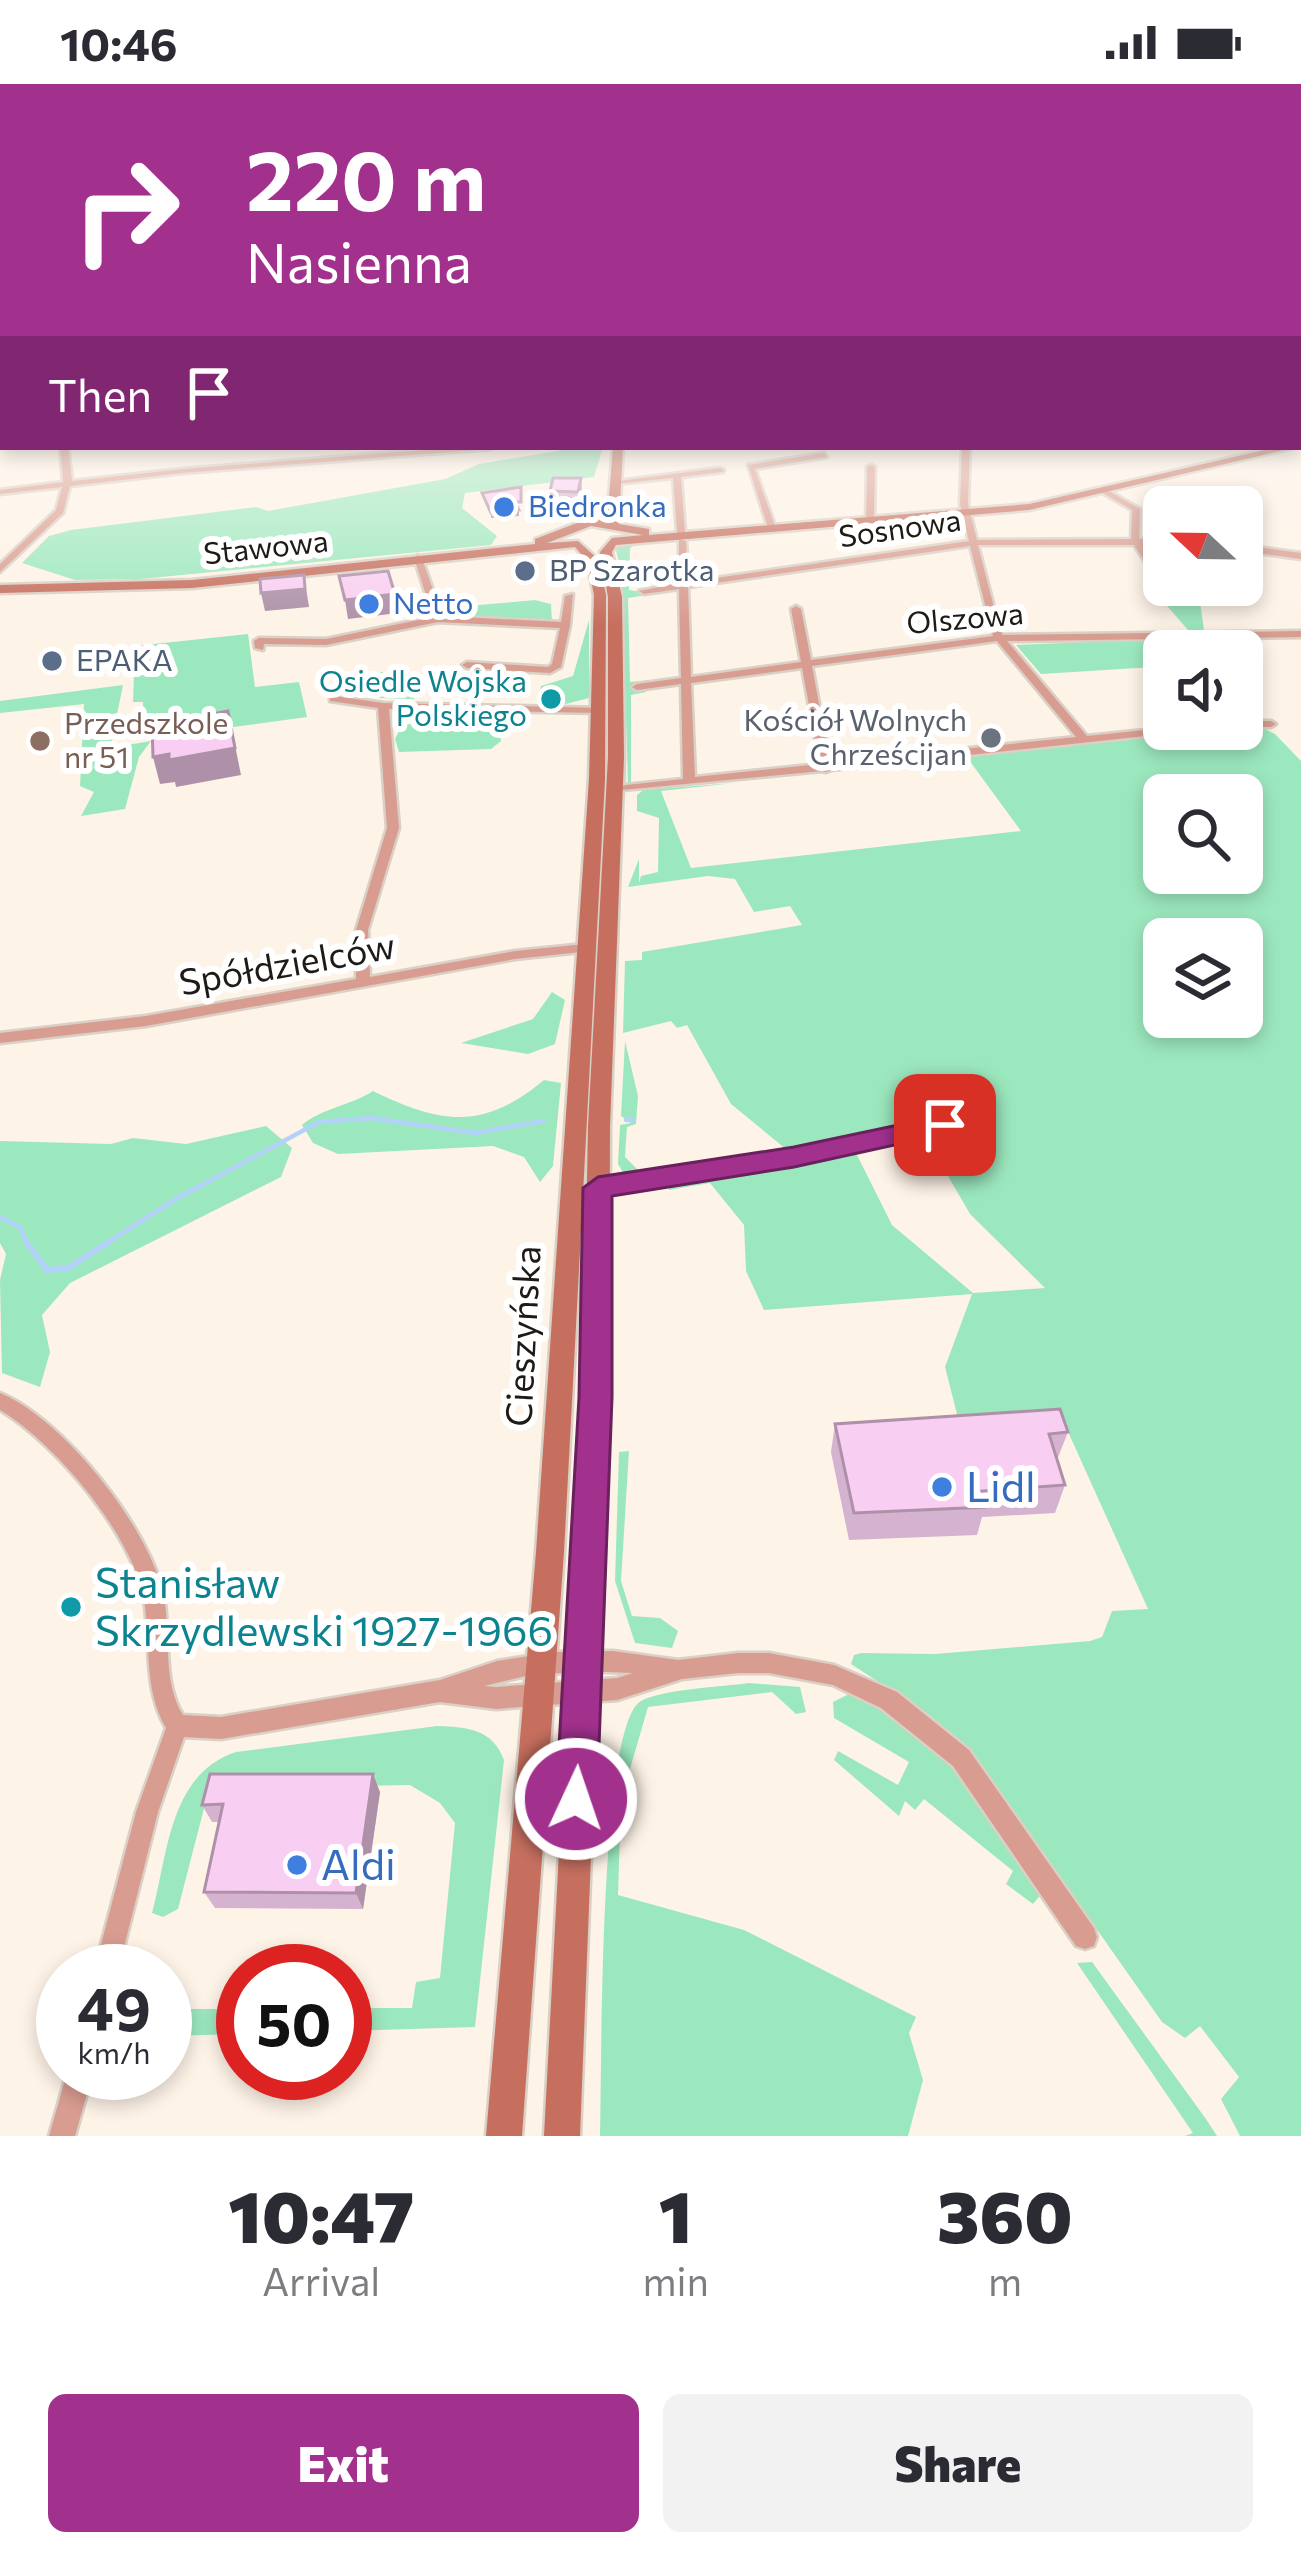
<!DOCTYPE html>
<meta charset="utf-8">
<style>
:root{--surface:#fff;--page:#f2f2f3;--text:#2b2b33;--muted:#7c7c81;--accent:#a2318e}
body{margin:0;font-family:Commissioner,sans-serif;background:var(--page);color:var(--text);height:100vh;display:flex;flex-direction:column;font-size:45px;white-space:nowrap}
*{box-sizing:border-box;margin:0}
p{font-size:39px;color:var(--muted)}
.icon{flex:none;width:66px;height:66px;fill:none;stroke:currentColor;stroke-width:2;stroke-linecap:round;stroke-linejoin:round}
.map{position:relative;height:2052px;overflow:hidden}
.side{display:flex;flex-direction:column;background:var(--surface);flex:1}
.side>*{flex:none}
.top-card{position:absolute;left:0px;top:0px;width:1302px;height:366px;box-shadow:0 6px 18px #0003;background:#a2318e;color:#fff;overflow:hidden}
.needle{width:78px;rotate:292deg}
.fabs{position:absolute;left:1143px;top:402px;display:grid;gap:24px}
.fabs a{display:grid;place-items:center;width:120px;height:120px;border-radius:18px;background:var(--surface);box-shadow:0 6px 18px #0003;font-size:60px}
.speed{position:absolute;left:36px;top:1860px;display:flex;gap:24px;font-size:60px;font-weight:700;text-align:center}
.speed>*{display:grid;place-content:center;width:156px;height:156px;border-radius:50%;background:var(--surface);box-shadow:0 6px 18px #0003;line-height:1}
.speed small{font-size:30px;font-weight:400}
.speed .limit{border:18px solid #d22;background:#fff;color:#111}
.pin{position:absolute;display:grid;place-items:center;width:102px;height:102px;color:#fff;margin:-51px;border-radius:24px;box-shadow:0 6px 18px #0006}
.me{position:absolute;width:132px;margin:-66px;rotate:3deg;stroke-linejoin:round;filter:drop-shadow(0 0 9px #0008)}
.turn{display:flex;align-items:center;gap:42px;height:252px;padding:0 48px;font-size:54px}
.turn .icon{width:156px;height:156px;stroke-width:2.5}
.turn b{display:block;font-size:84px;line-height:102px}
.then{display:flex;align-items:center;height:114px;padding:0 48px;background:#0003;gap:24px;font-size:45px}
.eta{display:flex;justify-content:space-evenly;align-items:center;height:204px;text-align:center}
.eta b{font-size:72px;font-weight:800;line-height:84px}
.action{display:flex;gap:24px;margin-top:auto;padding:24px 48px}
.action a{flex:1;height:138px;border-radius:18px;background:var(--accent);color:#fff;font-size:48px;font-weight:800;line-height:138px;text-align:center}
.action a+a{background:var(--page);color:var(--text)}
.status{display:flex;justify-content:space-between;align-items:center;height:84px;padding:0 60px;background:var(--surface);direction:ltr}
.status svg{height:33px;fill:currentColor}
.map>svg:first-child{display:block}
.green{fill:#9ce8be;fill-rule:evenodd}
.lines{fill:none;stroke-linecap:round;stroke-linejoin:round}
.stream-far1{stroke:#b3d1f9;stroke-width:4.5}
.stream{stroke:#b3d1f9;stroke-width:6}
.street-casing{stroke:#dad0c5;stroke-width:5}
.secondary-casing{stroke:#dad0c5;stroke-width:5}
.street{fill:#d99c90;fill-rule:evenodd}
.secondary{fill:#c66f5f;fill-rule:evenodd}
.wall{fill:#d5b2d0}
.shaded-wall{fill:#ae91a9}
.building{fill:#f8cff2;stroke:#ae91a9;stroke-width:3}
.route{fill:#a2318e;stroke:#69205c;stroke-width:3}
.shop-dot{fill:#3f7fe0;stroke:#fff;stroke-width:4.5}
.service-dot{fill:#5c6f8a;stroke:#fff;stroke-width:4.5}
.culture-dot{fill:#0f9aa8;stroke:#fff;stroke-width:4.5}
.worship-dot{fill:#6b7280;stroke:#fff;stroke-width:4.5}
.education-dot{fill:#8d6e63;stroke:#fff;stroke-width:4.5}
.labels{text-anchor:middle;stroke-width:12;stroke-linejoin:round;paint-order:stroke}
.far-shop-label{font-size:30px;fill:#366cbe;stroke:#fff;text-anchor:start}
.far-street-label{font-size:30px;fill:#1e1a15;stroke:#fff}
.far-service-label{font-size:30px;fill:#4e5e75;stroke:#fff;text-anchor:start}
.far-culture-label{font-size:30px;fill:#0d838f;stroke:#fff;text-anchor:end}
.far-worship-label{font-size:30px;fill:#5b616d;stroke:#fff;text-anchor:end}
.far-education-label{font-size:30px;fill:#785e54;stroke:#fff;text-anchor:start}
.street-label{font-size:36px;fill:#1e1a15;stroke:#fff}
.near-shop-label{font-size:42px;fill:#366cbe;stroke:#fff;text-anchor:start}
.near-culture-label{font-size:42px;fill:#0d838f;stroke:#fff;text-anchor:start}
</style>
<div class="status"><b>10:46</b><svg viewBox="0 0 49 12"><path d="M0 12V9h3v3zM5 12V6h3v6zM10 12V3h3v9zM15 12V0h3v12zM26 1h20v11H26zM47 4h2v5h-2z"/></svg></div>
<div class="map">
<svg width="1301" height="2052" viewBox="0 0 1301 2052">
<rect width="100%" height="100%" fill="#fef3e7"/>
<g class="green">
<path d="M581 363H603L594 393 465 409 462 424 497 452 491 461 141 495 75 496 22 479 49 452 71 446 256 423 268 427 445 395 479 380Z"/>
<path d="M634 455 643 457 630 464 629 506 653 510 628 514 630 598 651 596 634 600 646 608 631 611V701H628L622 499 627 727 621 515 611 469 619 479 616 466H611Z"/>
<path d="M1149 501H1206L1199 511 1204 546H1188Z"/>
<path d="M535 516 551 520 552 538 454 531 468 522Z"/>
<path d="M589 536V614L566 620 539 612 541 602 573 592Z"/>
<path d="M248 550 255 603 299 598 307 633 144 655 143 618H133L135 562Z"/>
<path d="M1183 554 1193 567H1164V593L1154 583 1041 590 1016 561Z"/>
<path d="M382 588 427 589 414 615 380 614 349 597Z"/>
<path d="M123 601 110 664 151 657 139 673 125 725 81 732 94 708 80 702 84 620 0 629V617Z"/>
<path d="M478 633 498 636 501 657 491 665 399 668 395 655 402 641Z"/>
<path d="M1259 642 1275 650 1301 677V2052H1240L1221 2015 1239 1993 1200 1942 1185 1954 1162 1938 977 1675 931 1632 851 1580 854 1571 861 1569 935 1570 1090 1557 1102 1553 1112 1527 1148 1525 1060 1330 959 1338 945 1283 972 1210 764 1226 746 1187 744 1141 710 1099 669 1106 670 1099 854 1065 892 1141 973 1209 1045 1204 970 1130 937 1073 964 1062 951 1035 672 1088 787 1066 731 1020 687 941 677 944 671 937 623 949 625 877 642 876V868L802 841 790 822 754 828 735 795 708 792 628 803 639 775V799L641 792 658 788 659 734 637 727V711L643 706 734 699 661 707 691 784 1021 747 969 676 843 686ZM1164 711H1242V789H1164ZM1164 855H1242V933H1164Z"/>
<path d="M552 908 565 916 555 960 528 970 461 959 533 935Z"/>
<path d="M625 957 638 1012 636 1040 627 1043 625 1073 643 1091 627 1095 618 1080 620 1041 631 1039 621 1032Z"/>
<path d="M544 996 561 999 553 1082 540 1098 524 1073 493 1062 338 1070 313 1059 302 1041C322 1024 350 1022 373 1007 441 1040 483 1047 544 996Z"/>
<path d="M266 1042 292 1064 281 1093 70 1199 42 1231 50 1268 40 1303 2 1289 0 1196 6 1170 0 1159V1057L111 1060 133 1054 186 1060Z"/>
<path d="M629 1367 621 1497 632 1532 660 1534 678 1547 672 1564 635 1559 615 1497 619 1368Z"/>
<path d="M749 1599 800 1603 806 1628 796 1630 772 1608 648 1623 621 1716 618 1811 744 1846 916 1933 909 1949 923 1996 908 2052H600C602 1991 598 1641 641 1617 663 1605 722 1603 749 1599Z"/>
<path d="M851 1609C942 1649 989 1730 1043 1808L1033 1820 1006 1800 1013 1787 924 1715 915 1726 905 1717 899 1732 834 1676 838 1667 898 1701 909 1678 834 1634 833 1618Z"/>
<path d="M437 1642C467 1643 493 1645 504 1676L475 1943 345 1947V1924H412L416 1898 440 1894 455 1739 440 1719 410 1701 209 1705 178 1825 163 1833 152 1829C168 1770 169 1690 236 1668Z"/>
<path d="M1092 1878 1206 2035 1217 2052H1185L1193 2049 1077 1879Z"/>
<path d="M165 1925H243V1950L165 1952Z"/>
</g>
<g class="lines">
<g class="stream-far1">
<path d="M626 1036H633"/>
<path d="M0 1133 21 1144 27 1161"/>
<path d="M104 1161 174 1116 319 1038 371 1034 475 1049 543 1037"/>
</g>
<path class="stream" d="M26 1158 47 1186 68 1184 109 1158"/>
<g class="street-casing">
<g id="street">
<path d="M3 262V268L0 270V264Z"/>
<rect x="1299" y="295" width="2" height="4"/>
<rect x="1299" y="324" width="2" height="4"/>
<path d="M60 363H68L72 397 183 385 462 363H495L491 365 183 389 70 402 63 429 0 488V480L56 426 62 403 0 410V406L63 398Z"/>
<path d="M962 363H970L968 420 977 456 1131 455 1132 426 1101 408V404H1104L1140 425 1139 455H1164V461H1143L1153 477 1149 480 1146 479 1134 461H978L1000 547 1003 551 1301 547V553L1007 557 1087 652 1164 644 1188 645 1183 648 831 686 826 688 822 687 622 706V702L626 701 683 695 681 600 637 606 632 603 637 600 681 594 679 505 644 510 639 507 679 499V455L686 457 688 498 969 457 960 420ZM970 462 993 552 811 576 801 525 796 522 791 525 801 578 691 593 688 503ZM997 557 1076 653 830 679 812 582ZM802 584 820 680 695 693 691 599Z"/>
<path d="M824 369 827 373 755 385 775 442 768 444 748 381Z"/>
<path d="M871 381 875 383 874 436 870 439 866 436 867 383Z"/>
<path d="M720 384 724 386 723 388 681 393 685 448 681 451 677 448 673 394 614 400 610 398Z"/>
<path d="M1232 418H1235L1237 423H1229L1228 420Z"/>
<path d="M1242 461 1301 469V475L1242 467Z"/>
<path d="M418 471 422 474 442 532 561 538 565 512 573 510 570 541 561 583 550 589 467 584 462 581 467 578 548 583 552 580 560 544 438 538 326 561 264 560 263 566 255 564 254 557 259 554 326 555 433 533 414 474Z"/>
<path d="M334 612 383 619 603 624V628L599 629 389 625 399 744 368 846 370 893 515 867 585 860 590 861 592 864 590 867 515 875 146 942 0 959V949L146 932 356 895V846L387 744 378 624 330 617V613Z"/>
<path d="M1242 637H1271L1276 640 1271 643H1242Z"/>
<path d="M945 1036 950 1037 953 1041 950 1045 794 1079 598 1110 592 1108 590 1104 592 1100 598 1098 794 1067Z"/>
<path d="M0 1309C64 1335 151 1446 164 1513 171 1551 162 1598 183 1631L221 1633 440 1596 497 1577 554 1568 613 1567 678 1576 738 1569H769L834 1581 897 1608 969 1666 1094 1844 1097 1853 1094 1862 1085 1865 1076 1862 953 1682 881 1624 833 1601 769 1589H738L682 1595 617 1616 496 1625 440 1618 221 1655 184 1653 158 1728 118 1887H94L136 1728 166 1644C143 1605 151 1559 144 1516 133 1451 55 1359 0 1326ZM583 1587 633 1589 617 1594 496 1603 484 1602 526 1592Z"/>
<path d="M67 1989H93L75 2052H49Z"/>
</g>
</g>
<g class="secondary-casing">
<g id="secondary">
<path d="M1299 276 1301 277V284L1299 283Z"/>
<path d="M613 363H623L619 440 649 445V451L1029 420 1278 363H1297L1029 426 616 461 612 468 622 513 624 673 610 1042 609 1313 580 2052H544L583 1313 588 1042 608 673V513L600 468 612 454 643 451 591 442 547 459 578 457 599 476 606 511 605 695 564 1468 522 2052H486L536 1468 589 695 594 511 587 477 575 463 192 504 0 509V501L192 496 535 460V455L590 434 607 438Z"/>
</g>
</g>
<use href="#street" class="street"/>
<use href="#secondary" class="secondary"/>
</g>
<g class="wall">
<path d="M581 394 582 411 579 425 550 424V407Z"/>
<path d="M835 1340 1068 1348 1057 1376 1065 1401 1055 1429 982 1433 977 1451 849 1456 831 1368Z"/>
<path d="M380 1708 363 1825 215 1824 204 1808 219 1738H212L202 1721Z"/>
</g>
<g class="shaded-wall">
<path d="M581 394 582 411 579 425 578 408Z"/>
<path d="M519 426V432L491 434V429Z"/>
<path d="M304 491 309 523 265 527 261 509Z"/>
<path d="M395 510 398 529 348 535 345 516Z"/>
<path d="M228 627 241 691 176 703 175 698 160 700 153 673Z"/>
<path d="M373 1690 380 1708 363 1825 356 1809Z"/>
</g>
<g class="building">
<path d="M553 394H581L578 408 550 407Z"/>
<path d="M521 403V418H515L519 426 491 429 482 409Z"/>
<path d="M388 487 395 510 345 516 339 492Z"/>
<path d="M304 491 305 505 261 509 260 495Z"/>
<path d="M228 627 235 664 169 676V670L153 673 152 641Z"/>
<path d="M1060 1325 1068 1348 1049 1350 1065 1401 982 1407 986 1423 854 1429 835 1340Z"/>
<path d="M210 1690H373L356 1809 204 1808 223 1720 202 1721Z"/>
</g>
<linearGradient id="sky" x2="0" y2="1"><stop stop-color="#93c0ef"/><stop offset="0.47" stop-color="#fffaf4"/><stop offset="1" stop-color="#fffaf4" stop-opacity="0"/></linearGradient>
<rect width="1301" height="542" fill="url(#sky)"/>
<path class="route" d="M945 1031 959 1041 954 1048 794 1083 612 1112V1313L597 1715 591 1730 576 1736 562 1730 556 1715 579 1313 583 1104 598 1093 794 1063Z"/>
<g class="shop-dot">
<circle cx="504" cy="423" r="12"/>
<circle cx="369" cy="520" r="12"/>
<circle cx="942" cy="1403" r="12"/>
<circle cx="297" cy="1781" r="12"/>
</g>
<g class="service-dot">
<circle cx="525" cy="487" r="12"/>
<circle cx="52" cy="577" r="12"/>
</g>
<g class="culture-dot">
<circle cx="551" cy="615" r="12"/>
<circle cx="71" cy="1523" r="12"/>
</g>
<circle class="worship-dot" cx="991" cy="654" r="12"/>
<circle class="education-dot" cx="40" cy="657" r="12"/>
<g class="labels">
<g class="far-shop-label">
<text x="528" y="433">Biedronka</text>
<text x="393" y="530">Netto</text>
</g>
<g class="far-street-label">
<text transform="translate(900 445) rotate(-8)" y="10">Sosnowa</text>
<text transform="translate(266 464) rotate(-6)" y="10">Stawowa</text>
<text transform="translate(965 535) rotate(-5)" y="10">Olszowa</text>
</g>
<g class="far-service-label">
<text x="549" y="497">BP Szarotka</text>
<text x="76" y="587">EPAKA</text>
</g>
<g class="far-culture-label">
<text x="527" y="608">Osiedle Wojska<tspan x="527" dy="34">Polskiego</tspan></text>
</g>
<g class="far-worship-label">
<text x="967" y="647">Kościół Wolnych<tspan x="967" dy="34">Chrześcijan</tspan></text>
</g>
<g class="far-education-label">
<text x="64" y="650">Przedszkole<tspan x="64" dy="34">nr 51</tspan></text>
</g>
<g class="street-label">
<text transform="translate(287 880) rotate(-10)" y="13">Spółdzielców</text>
<text transform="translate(523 1252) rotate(-87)" y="13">Cieszyńska</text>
</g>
<g class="near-shop-label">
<text x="966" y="1418">Lidl</text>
<text x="321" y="1796">Aldi</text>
</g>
<g class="near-culture-label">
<text x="95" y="1514">Stanisław<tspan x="95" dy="48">Skrzydlewski 1927-1966</tspan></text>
</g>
</g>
</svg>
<div class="fabs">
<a><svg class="needle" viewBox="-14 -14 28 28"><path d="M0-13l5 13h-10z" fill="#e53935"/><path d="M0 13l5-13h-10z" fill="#7c7c81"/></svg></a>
<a><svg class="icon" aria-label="sound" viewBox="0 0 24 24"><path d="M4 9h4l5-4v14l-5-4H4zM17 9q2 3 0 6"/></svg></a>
<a><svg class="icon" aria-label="search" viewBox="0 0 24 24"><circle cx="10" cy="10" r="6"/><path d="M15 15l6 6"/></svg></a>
<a><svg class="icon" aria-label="layers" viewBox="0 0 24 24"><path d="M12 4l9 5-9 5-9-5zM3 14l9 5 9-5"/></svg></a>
</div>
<div class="speed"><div>49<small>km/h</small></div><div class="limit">50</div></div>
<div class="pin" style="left:945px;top:1041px;background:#d93025"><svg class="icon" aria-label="arrive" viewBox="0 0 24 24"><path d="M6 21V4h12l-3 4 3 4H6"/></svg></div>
<svg class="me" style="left:576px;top:1715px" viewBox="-20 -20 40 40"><circle r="17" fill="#a2318e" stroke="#fff" stroke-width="3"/><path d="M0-11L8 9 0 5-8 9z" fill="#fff"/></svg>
<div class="top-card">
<div class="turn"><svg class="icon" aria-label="right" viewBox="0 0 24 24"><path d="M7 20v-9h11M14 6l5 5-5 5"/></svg><div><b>220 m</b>Nasienna</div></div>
<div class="then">Then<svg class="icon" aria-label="arrive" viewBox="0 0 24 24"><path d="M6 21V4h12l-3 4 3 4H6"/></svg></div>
</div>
</div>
<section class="side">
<div class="eta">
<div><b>10:47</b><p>Arrival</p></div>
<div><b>1</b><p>min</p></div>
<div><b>360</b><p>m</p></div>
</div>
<div class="action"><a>Exit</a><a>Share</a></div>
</section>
